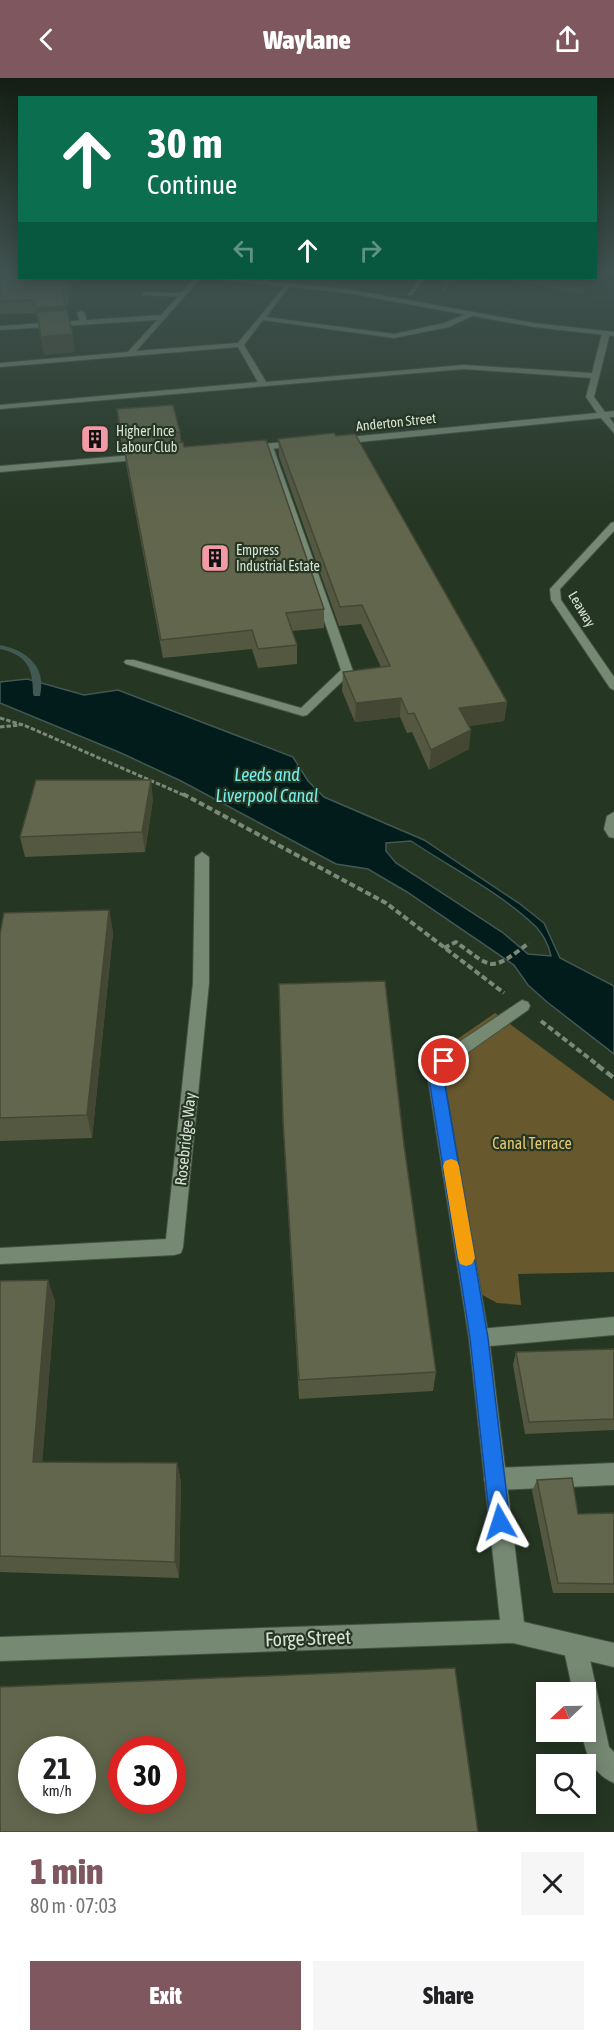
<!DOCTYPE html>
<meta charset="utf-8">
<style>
:root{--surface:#fff;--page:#f6f6f6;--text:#202124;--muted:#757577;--accent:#7f575e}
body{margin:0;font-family:"Asap Condensed",sans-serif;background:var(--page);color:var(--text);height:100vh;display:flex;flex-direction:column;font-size:22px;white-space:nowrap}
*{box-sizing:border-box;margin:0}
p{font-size:20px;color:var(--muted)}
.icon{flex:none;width:33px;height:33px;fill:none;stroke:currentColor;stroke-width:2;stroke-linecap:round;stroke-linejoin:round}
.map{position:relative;height:1754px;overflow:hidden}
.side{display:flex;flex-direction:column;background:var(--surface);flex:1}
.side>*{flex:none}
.hud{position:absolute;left:18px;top:18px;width:579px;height:183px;border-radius:0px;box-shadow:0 3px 15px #0003;background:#0b6e4f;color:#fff;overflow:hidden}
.needle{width:39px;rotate:248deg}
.tools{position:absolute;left:536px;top:1604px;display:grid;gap:12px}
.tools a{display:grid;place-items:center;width:60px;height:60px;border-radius:0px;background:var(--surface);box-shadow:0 3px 15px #0003;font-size:30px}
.speed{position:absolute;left:18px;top:1658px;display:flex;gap:12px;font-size:30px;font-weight:700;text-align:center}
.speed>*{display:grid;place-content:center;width:78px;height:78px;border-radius:50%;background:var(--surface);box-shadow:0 3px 15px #0003;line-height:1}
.speed small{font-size:15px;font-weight:400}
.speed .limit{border:9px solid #d22;background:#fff;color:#111}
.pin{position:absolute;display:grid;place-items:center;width:51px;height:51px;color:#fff;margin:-26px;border:3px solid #fff;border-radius:50%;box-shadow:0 2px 6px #0007}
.me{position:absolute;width:66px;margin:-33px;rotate:354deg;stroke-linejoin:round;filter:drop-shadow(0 0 4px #0008)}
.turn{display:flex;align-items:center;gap:21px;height:126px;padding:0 30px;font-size:27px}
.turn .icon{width:78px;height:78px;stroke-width:2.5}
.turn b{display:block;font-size:42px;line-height:51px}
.lanes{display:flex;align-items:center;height:57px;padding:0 30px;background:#0003;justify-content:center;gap:30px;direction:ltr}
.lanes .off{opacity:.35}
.round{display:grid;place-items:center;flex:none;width:63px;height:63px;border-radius:0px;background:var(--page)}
.summary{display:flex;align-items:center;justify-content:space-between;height:102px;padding:0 30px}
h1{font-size:36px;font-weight:800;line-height:45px;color:var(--accent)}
.action{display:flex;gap:12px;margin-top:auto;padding:12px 30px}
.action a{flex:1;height:69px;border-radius:0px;background:var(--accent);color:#fff;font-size:24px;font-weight:800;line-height:69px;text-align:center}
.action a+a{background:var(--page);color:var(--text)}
header{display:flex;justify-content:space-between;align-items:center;height:78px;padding:0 30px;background:var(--accent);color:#fff;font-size:27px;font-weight:800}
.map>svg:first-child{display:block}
.green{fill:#67582e}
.water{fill:#021c1b;stroke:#425853;stroke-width:1.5;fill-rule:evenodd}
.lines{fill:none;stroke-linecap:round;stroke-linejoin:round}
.stream{fill:#425853;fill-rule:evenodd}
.lane-casing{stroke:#435141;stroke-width:2}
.street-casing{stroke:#435141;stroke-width:2}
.secondary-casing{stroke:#435141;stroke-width:2}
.path-far3{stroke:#7b8979;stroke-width:1.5;stroke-dasharray:3 1.5;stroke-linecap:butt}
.path-far2{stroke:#7b8979;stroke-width:3;stroke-dasharray:4.5 2;stroke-linecap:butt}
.path-far1{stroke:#7b8979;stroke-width:4;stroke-dasharray:6 3;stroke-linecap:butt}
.path{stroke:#7b8979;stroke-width:4.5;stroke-dasharray:8 4;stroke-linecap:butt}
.lane{fill:#768973;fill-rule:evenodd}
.street{fill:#768973;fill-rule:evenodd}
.secondary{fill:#768973;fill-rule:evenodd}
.wall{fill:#545841}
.shaded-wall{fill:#454735}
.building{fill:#62664c;stroke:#454735;stroke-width:1.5;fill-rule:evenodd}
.route{fill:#1a73e8;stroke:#114b97;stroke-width:1.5}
.slow{fill:#f59e0b}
.labels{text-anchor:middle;stroke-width:4.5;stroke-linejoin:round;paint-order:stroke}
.far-street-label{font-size:14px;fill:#d8e3d6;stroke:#253623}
.far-poi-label{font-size:14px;fill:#d8e3d6;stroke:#253623;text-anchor:start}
.street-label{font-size:16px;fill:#d8e3d6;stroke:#253623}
.park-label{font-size:16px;fill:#e6c773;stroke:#253623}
.water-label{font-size:18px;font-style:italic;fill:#74eeec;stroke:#253623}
.near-street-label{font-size:20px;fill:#d8e3d6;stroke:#253623}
</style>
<header><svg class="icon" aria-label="back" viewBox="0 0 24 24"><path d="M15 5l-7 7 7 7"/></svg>Waylane<svg class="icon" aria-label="share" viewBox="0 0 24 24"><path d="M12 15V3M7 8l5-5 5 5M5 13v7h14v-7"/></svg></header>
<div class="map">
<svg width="614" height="1754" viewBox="0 0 614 1754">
<rect width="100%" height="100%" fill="#253623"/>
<path class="green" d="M495 935 614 1023V1194L518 1196 521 1227 497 1225 477 1214 430 980Z"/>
<path class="water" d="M27 601 84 617 118 612 293 679 308 703 324 719 424 762 520 826 544 845 560 880 614 908V976L547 924 528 907 514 887 407 814 368 791 336 786 181 703 121 675 0 625V604ZM411 763C450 789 499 814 533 846 542 854 549 867 551 878L528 876 502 854 396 785 386 773V765Z"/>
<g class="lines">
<path class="stream" d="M0 567C26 572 47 588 40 618H34L33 616C33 590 27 577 0 571Z"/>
<g class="lane-casing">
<g id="lane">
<path d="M144 214 183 215 186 217 183 219 142 217Z"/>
<path d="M81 233 85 235 87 246 80 244 77 235Z"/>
<path d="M269 366 273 369 353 593 307 637 303 638 126 586 124 584 126 582H134L301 630 341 592 265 369Z"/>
<path d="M522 922 528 924 530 928 528 932 450 987 444 1001 489 1260 486 1267 479 1269 472 1267 469 1260 428 1001 438 978Z"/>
<path d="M614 1385V1407L495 1412 487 1409 484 1401 487 1393 495 1390Z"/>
<path d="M575 1556 583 1560 587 1568 609 1669 614 1674V1705C591 1695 586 1675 581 1653H585V1614H573L563 1568 567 1560Z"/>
</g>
</g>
<g class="street-casing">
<g id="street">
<path d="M195 200H201L136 273 238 265 288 204 291 206 266 239 394 256 444 245 472 234 476 236 449 249 394 260 263 242 244 267 266 304 464 287 592 295 602 255 606 253 610 255 594 319 605 334 614 333V339H609L614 346V355L601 340 339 366 335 363 339 360 597 335 586 319 591 300 464 291 0 331V327L258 304 238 269 0 289V285L128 274 157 242 0 252V248L161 237Z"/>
<path d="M265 200H271L265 205 262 203Z"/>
<path d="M419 200H425L412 217H408Z"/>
<path d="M297 363 300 364V368L250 373 246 370 250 367Z"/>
<path d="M145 376 149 379 148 381 0 394V388Z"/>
<path d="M614 444V453L560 511 561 522 614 599V612L610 610 551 522 550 511 611 445Z"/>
<path d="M614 734V760L609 759 604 751 607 738Z"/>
<path d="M202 774 209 779V905L183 1169 181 1175 174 1177 0 1186V1170L166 1161 193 905 195 779Z"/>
<path d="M614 1239V1257L490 1268 524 1544 614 1565V1589L513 1565 0 1583V1559L500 1542 469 1260 472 1253 479 1251Z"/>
</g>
</g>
<g class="secondary-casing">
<path id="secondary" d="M209 200H228L347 211 534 245 614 254V258L534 249 347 215Z"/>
</g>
<g class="path-far3">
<path d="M453 200 489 201"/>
<path d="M443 212 451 200"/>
</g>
<g class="path-far2">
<path d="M0 640 26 648 186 718"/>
<path d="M0 649 20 647"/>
</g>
<g class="path-far1">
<path d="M183 716 386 825 504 915"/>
<path d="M444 870 456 864C494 892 490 894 529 865"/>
<path d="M541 943 599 988"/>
</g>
<path class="path" d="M597 987 614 1000"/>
<use href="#lane" class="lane"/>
<use href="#street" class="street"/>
<use href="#secondary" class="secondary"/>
</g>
<g class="wall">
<path d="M0 193 76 200 68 226H65L75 274 44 277 36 235 0 236Z"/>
<path d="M614 193V194L581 216 503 200H596Z"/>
<path d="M117 331 180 354 181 364 184 369 324 531V550L292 553 297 567V586L258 590 252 571 163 580 126 386 125 375 124 376 118 348Z"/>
<path d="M278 361 507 624 504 643 469 648V671L429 692 412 654 407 655 400 639 355 644 342 613 343 594 381 589 361 546 339 548 279 378Z"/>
<path d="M153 721 145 774 25 779 20 759Z"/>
<path d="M109 832 113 855 92 1060 0 1063V856Z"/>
<path d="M279 906 404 1067 436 1294 433 1313 299 1321 284 1064Z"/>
<path d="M0 1203 55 1223 42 1384 177 1385 181 1404 179 1500 0 1494Z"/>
<path d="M614 1271V1352L525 1356 513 1287 516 1274Z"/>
<path d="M537 1402 578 1436 614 1435V1515H553L532 1413Z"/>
</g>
<g class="shaded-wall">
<path d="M604 193H614V194L581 216 582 207 593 200H596V198Z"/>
<path d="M70 200H76L68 226 67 213Z"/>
<path d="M66 228 68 241 38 243 36 230Z"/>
<path d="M73 256 75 274 44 277 41 259Z"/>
<path d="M401 620 400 639 355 644 356 625Z"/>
<path d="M507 624 504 643 457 649 459 630Z"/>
<path d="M471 652 469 671 429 692 431 672Z"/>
<path d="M151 702 153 721 145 774 142 754Z"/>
<path d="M109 832 113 855 92 1060 87 1037Z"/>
<path d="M48 1202 55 1223 41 1402 33 1384Z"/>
<path d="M177 1385 181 1404 179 1500 175 1484Z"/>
</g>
<g class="building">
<path d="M0 193H20V200H70L67 213H62L66 228 36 230 34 222 0 223Z"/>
<path d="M596 193H604L596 198Z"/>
<path d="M547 200H593L582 207Z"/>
<path d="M67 232 73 256 41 259 37 234Z"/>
<path d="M173 327 180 354 122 359 117 331Z"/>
<path d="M334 355 336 358 355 356 507 624 459 630 471 652 431 672 414 635 408 636 401 620 356 625 343 594 390 588 362 527 340 529 278 361Z"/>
<path d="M266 362 324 531 286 535 297 567 258 571 252 552 161 562 124 369 183 364 184 369Z"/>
<path d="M36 702H151L142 754 20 759Z"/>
<path d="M109 832 87 1037 0 1040V856L4 835Z"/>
<path d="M385 903 404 1067 436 1294 299 1302 283 1043 279 906Z"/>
<path d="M48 1202 33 1384 177 1385 175 1484 0 1478V1203Z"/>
<path d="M614 1271V1341L529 1344 516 1274Z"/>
<path d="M572 1400 578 1436 614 1435V1506L558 1505 537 1402Z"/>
<path d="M455 1590 478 1754H0V1609ZM32 1671H82V1722H32ZM122 1671H172V1722H122Z"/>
</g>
<linearGradient id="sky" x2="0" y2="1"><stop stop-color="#141e13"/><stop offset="0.44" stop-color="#405250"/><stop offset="1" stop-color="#405250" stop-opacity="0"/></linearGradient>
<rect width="614" height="439" fill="url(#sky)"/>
<path class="route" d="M444 977 449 979 451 983 444 1001 488 1260 510 1444 507 1451 500 1454 493 1451 490 1444 470 1260 429 1001 438 979Z"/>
<path class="slow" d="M451 1081 457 1083 459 1088 475 1180 472 1186 466 1188 460 1186 458 1180 443 1088 445 1083Z"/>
<defs>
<g id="building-square" transform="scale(1.5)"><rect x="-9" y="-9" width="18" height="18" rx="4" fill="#f49aa6" stroke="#253623"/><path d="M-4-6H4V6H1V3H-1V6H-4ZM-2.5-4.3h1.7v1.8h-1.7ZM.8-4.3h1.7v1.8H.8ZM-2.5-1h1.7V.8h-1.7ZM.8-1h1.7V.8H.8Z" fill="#111"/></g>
</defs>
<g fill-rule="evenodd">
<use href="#building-square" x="95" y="361"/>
<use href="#building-square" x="215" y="480"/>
</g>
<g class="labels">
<g class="far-street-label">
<text transform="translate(396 344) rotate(-6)" y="5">Anderton Street</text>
<text transform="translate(582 531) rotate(59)" y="5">Leaway</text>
</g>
<g class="far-poi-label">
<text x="116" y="358">Higher Ince<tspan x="116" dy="16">Labour Club</tspan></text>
<text x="236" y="477">Empress<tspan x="236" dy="16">Industrial Estate</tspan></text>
</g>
<g class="street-label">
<text transform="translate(185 1061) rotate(-84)" y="6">Rosebridge Way</text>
</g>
<g class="park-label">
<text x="532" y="1071">Canal Terrace</text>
</g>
<g class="water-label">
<text x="267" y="703">Leeds and<tspan x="267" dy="21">Liverpool Canal</tspan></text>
</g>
<g class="near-street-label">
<text transform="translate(308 1560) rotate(-2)" y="7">Forge Street</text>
</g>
</g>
</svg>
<div class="tools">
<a><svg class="needle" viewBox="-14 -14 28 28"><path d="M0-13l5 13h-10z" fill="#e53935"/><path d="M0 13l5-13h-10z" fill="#757577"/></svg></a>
<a><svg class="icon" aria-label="search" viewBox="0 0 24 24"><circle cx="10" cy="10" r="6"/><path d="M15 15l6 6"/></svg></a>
</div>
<div class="speed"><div>21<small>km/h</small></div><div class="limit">30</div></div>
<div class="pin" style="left:444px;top:983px;background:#d93025"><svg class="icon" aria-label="arrive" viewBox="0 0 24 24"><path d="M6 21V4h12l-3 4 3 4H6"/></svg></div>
<svg class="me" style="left:500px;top:1444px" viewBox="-20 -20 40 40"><path d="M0-17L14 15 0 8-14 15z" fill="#1a73e8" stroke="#fff" stroke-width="4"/></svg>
<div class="hud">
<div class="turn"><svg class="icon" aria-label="ahead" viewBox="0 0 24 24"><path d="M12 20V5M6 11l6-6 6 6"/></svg><div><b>30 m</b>Continue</div></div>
<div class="lanes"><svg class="icon off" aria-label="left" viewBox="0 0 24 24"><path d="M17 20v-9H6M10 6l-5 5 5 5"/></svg><svg class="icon" aria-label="ahead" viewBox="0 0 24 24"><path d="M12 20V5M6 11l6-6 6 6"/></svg><svg class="icon off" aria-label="right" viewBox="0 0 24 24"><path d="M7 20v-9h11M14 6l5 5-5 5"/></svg></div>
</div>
</div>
<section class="side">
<div class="summary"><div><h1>1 min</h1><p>80 m · 07:03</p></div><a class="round"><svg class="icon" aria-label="close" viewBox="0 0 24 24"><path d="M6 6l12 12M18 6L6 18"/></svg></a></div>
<div class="action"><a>Exit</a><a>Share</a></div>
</section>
